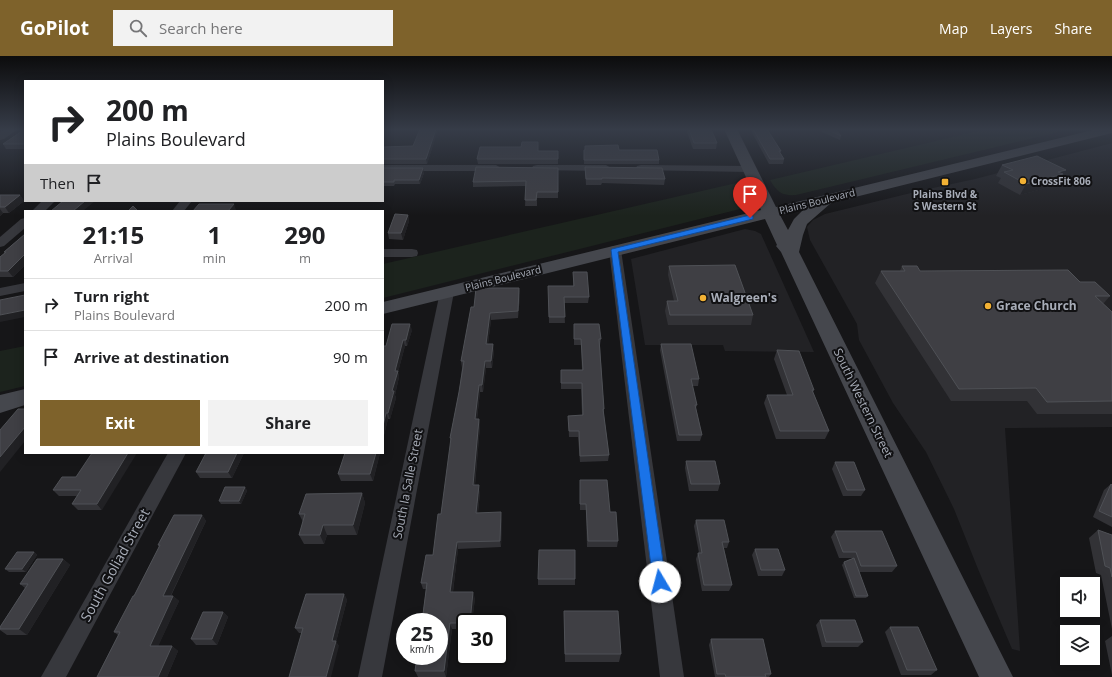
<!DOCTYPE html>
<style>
:root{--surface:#fff;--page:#f2f2f2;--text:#202124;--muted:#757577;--line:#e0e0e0;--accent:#7e622b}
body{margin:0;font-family:"Open Sans",sans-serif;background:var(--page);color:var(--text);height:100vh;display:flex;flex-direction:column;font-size:15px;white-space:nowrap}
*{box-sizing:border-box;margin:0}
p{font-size:13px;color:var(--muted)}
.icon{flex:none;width:22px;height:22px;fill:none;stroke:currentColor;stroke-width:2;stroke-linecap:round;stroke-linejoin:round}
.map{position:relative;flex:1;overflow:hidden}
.panel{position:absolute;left:24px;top:154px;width:360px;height:244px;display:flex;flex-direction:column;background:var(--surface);border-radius:0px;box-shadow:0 2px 10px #0003}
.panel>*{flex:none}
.top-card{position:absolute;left:24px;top:24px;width:360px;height:122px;border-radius:0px;box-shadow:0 2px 10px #0003;background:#fff;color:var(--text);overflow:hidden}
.buttons{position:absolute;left:1060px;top:521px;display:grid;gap:8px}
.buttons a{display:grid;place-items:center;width:40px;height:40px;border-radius:0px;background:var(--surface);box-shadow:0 2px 10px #0003;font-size:20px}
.speed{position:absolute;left:396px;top:557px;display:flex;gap:8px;font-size:20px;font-weight:700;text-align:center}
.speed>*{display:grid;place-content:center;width:52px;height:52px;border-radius:50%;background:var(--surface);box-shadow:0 2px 10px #0003;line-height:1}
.speed small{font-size:10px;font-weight:400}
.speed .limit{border:2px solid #111;border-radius:6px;background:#fff;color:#111}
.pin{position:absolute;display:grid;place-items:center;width:34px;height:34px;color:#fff;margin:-41px -17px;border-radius:50% 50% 50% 0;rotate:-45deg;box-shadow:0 0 4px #0007}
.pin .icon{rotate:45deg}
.me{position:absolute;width:44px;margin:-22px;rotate:352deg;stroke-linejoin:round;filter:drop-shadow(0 0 3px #0008)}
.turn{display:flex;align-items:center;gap:14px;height:84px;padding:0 16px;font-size:18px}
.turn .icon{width:52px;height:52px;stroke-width:2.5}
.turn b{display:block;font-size:28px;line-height:34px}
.then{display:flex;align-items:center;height:38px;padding:0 16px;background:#0003;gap:8px;font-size:15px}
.eta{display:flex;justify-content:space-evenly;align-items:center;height:68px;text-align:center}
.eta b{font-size:24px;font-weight:700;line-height:28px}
.action{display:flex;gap:8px;margin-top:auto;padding:8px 16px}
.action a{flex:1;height:46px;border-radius:0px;background:var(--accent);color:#fff;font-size:16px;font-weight:700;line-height:46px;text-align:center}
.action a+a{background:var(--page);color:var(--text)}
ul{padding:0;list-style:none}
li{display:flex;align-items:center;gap:12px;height:52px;padding:0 16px;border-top:1px solid var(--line)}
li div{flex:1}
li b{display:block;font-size:15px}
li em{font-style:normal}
header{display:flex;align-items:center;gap:24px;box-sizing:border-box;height:56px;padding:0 20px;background:var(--accent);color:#fff}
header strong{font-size:19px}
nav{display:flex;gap:22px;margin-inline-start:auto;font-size:14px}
.search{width:280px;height:36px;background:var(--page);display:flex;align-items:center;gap:10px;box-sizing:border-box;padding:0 14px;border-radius:0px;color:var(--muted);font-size:15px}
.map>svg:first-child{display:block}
.built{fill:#222225}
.green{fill:#1c231d}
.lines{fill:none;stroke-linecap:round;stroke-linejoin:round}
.minor{fill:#37383d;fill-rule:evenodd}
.tertiary{fill:#37383d;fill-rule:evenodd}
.secondary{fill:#45474d;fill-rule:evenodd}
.wall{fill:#323236}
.shaded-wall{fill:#212124}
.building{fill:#3f3f44;stroke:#4f5156}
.route{fill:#1a73e8;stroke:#114b97}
.poi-dot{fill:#f2b134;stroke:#111113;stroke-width:1.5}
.labels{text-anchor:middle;stroke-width:4;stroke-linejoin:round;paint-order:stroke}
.far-poi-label{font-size:10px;font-weight:bold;fill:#a8adb8;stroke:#111113;text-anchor:start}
.far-street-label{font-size:10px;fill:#a8adb8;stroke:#111113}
.poi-label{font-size:12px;font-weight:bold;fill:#a8adb8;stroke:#111113;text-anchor:start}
.street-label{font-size:12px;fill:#a8adb8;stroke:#111113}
.near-street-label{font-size:14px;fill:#a8adb8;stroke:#111113}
</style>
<header>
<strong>GoPilot</strong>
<div class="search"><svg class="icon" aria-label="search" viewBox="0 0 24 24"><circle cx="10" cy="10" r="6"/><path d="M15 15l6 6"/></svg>Search here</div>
<nav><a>Map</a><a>Layers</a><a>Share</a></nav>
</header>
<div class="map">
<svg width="1112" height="621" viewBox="0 0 1112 621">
<rect width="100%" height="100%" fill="#161618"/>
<g class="built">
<path d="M1112 87V371L1005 372 1020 595 1012 593 978 513 954 453 926 396 893 347 859 284 857 268 810 184 807 171 813 164 825 158 919 135 975 123Z"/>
<path d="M745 173 755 175 761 178 814 296 725 295 723 289H645L631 203Z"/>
</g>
<g class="green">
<path d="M987 73H1071L796 139C782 140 777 136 770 124Z"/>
<path d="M741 126 746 149 740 153 383 242V208Z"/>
<path d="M25 290V330L0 336V295Z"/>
</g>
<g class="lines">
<g class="minor">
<path d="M383 109H496L501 112 496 115H383Z"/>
<path d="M537 109H606L611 112 606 115 533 114 532 112 533 110Z"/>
<path d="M641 109 749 110 754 113 749 116 637 114 636 112 637 110Z"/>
<path d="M42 145H55L45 155H32Z"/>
<path d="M180 145H192L184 155H172Z"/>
<path d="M25 162V172L4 190 0 191V181L21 163Z"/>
<path d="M615 190 620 191 621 194 684 621H660L609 194 610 191Z"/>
<path d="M383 193H412L417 194 418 197 417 200 412 201H383Z"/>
<path d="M25 227V235L0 240V232Z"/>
<path d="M447 232 452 233 454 236 382 621H358L440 236 442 233Z"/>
<path d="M168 397H186L66 621H41Z"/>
</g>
<path class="tertiary" d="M5 73H18L4 83 0 84V76Z"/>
<g class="secondary">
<path d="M724 73H737L776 151 1097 73H1112V77L831 147 807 168 803 179 799 196 1013 621H979L781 196 776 190 777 189 765 163 383 258V246L761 154ZM803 154 794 163 788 174 780 159Z"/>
<path d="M25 333V349L0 357V339Z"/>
</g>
</g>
<g class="wall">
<path d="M25 73V93H6L3 88Z"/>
<path d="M420 73H441H438L427 108H383V91L413 90Z"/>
<path d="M686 73H711L717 87 716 93H693Z"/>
<path d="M750 73H767L781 95 780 97 784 103 783 108H769Z"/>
<path d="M815 73H836L841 80 840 84Z"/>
<path d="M585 90 619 94 659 104V108H584V94H585Z"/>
<path d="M538 95H558V108H478L477 103Z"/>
<path d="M1002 109 1066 114 1057 129 1020 139 998 127 1001 122 996 120Z"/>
<path d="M585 111 665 123 664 129 602 127 601 129H586Z"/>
<path d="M383 112 424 117 420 128H395L394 130H383Z"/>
<path d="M558 112V142H537V150H525L526 130 473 131V126Z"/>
<path d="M0 139H20L24 145 9 157H3L0 160Z"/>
<path d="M408 159 409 165 403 184 389 183 388 177Z"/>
<path d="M25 178V209L13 221H0V201L5 197 4 196Z"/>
<path d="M669 210 753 259 751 269H668L665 255 667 245H674L668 219Z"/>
<path d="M902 210 920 215 1080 226 1110 240 1103 248 1112 256V358H1037L1027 345H951L875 227 881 215H900Z"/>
<path d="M573 216 589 241 588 247H564L565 267H549L548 230H573Z"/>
<path d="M519 232 520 239 518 262 491 264 488 288 494 295 492 312H486L483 336H480L477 363H479L480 370 475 429 480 436 478 457 502 463 501 491 458 493 453 536 475 542 472 566H465V573H452L446 621H418L415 615 426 533H423L421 527 433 499 441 458 451 387 450 382 459 336 462 312 461 305 474 251Z"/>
<path d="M574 268 601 283 600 289 604 353V359L609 399 608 405 580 406 578 381H569L568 360 582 359 581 333H561V314H582L581 289H574Z"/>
<path d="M412 274 407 290H405L398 316 399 321 395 339 396 342 390 363H388L383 383V290H386Z"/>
<path d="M661 288 699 323 698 330H692L697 349 696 352 702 379 700 385H677L660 294Z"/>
<path d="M777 294 814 334 813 336 829 375 825 383H776L764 347 767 339H787L774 303Z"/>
<path d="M206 397H244L232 422H200L196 416Z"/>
<path d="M380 397 373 425H341L338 418Z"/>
<path d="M686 405 720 428 718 435H689L685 412Z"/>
<path d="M835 406 865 434 861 440H843L832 413Z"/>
<path d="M76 421 102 454H78L72 448 77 440H59L53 434Z"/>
<path d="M580 424 618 485 617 491H587L586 454H580Z"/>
<path d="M1111 428 1112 429V471L1093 461 1104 434Z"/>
<path d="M245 431 247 435 241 448H221L219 445Z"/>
<path d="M362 437 365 447 357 479H327L324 488H304L299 479 303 466 299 458Z"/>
<path d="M202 459 206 465 171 540H173L179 545 158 590H172L178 595 167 621H97L118 579 114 576 134 540 159 491 158 489Z"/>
<path d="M696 464 729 486 727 492H724L732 529 729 535H702L696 503 698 497H699L694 470Z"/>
<path d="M1098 474 1112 479V573L1101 519 1096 517 1089 482Z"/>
<path d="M835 475 897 510 892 516H859L868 540 866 542H854L842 509 844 506 852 503V502H839L831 481Z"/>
<path d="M755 493 785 514 782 520H758L752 499Z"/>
<path d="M34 496 37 499 26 516H9L5 513Z"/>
<path d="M63 503 70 509 27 579H7L0 574V571L25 532 20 528Z"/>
<rect x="538" y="523" width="37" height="6"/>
<path d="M344 538 347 544 336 586 339 590 302 577H299L295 572Z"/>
<path d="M223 556 228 561 217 589H196L191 583Z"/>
<path d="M564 563 621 598 619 606H565Z"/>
<path d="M820 564 863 586 858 591H822L816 569Z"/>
<path d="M890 571 937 614 931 619H901L885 576Z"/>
<path d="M1112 580V619L1105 585Z"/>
<path d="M711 583 771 618 769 621H715L709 589Z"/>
</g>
<g class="shaded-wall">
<path d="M436 73H438L427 108 426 103Z"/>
<path d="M423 112 424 117 420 128 419 124Z"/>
<path d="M1066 114 1057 129 1020 139 1026 128 1058 116Z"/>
<path d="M20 139 24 145 9 157 5 151Z"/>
<path d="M85 145H95L83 155H73Z"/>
<path d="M234 148 236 154 235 155H228Z"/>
<path d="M0 153 3 157 0 160Z"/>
<path d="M408 159 409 165 403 184 401 177Z"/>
<path d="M25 198V209L13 221 8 215Z"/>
<path d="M519 232 520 239 518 262V255Z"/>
<path d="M25 254V261L0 266V259Z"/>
<path d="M490 257 491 264 487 295 486 288Z"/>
<path d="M410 268 412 274 407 290 406 284Z"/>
<path d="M403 284 405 290 398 316 399 321 395 339 396 342 390 363 388 357 392 335 395 315Z"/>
<path d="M493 288 494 295 492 312 491 305Z"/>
<path d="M485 305 486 312 483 336 482 329Z"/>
<path d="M479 329 480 336 476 370 475 363Z"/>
<path d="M386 357 388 363 383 383V370Z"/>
<path d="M479 363 480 370 474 436 473 429Z"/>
<path d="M25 371V385L0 416V401Z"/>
<path d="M128 397H137L102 454 97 448Z"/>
<path d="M237 397H244L232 422 228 416Z"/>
<path d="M376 397H380L373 425 370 418Z"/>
<path d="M479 429 480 436 477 464 476 457Z"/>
<path d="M245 431 247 435 241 448 239 445Z"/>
<path d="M362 437 365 447 357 479 353 469Z"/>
<path d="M501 456 502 463 501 491 500 485Z"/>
<path d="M202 459 206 465 168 545 163 540Z"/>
<path d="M323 469 327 479 324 488 320 479Z"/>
<path d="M457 486 458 493 452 542 450 536Z"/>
<path d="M34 496 37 499 26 516 22 513Z"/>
<path d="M63 503 70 509 27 579 19 573Z"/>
<path d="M473 536 475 542 472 566H470Z"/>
<path d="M344 538 347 544 336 586 339 590 331 621H326L332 585Z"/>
<path d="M173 540 179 545 156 595 150 590Z"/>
<path d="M223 556 228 561 217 589 212 583Z"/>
<path d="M450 567 452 573 446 621 444 615Z"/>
<path d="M172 590 178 595 167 621H158Z"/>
</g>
<g class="building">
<path d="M25 73V88H3Z"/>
<path d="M420 73H436L426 103H383V91L413 90Z"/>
<path d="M689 73H711L717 87H694Z"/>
<path d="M753 73H767L781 95H779L784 103H770Z"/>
<path d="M826 73H836L841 80Z"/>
<path d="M522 86H538V95H558V103H477L480 91H521Z"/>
<path d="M618 89 619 94H657L659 104H584V94H585V90Z"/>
<path d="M1037 100 1066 114 1058 116 1063 118 1026 128 1004 116 1013 114 1002 109Z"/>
<path d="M476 111 558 112V136H537L536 144H525L526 125 473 126Z"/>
<path d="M585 111 662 112 665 123 602 122V123H586Z"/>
<path d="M383 112H423L419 124H394V126H383Z"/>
<path d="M0 139H20L5 151H0Z"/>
<path d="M63 145H85L73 155H51Z"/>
<path d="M199 148H234L228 155H193Z"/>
<path d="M133 150 138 155H128Z"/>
<path d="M395 158 408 159 401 177H388Z"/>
<path d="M25 178V198L8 215H0V201L6 196H4Z"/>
<path d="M735 209 753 259H670L667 245H678L669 210Z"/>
<path d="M902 210H917L920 215 1068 214 1080 226H1095L1110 240H1095L1112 256V345L1047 346 1036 332 959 333 881 215H905Z"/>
<path d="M573 216H587L589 241H564L565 261H549L548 230H574Z"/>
<path d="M476 232H519L518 255 490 257 486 288H493L491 305H485L482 329H479L475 363H479L473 429H479L476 457 501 456 500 485 457 486 450 536H473L470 566H465V567H450L444 615H415L417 600H439V566H422L427 527H421L426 499H433L438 458H441L451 382H450L459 336 464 305H461L471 251H474Z"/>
<path d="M25 239V254L0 259V244Z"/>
<path d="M392 268H410L406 284H403L395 315H398L392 335H394L388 357H386L383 370V290H386Z"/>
<path d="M574 268H599L601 283H599L604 353H603L609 399 580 400 579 375H569L568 360 583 359 582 327H561V314H583L581 283H574Z"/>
<path d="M661 288H691L699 323H691L697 349H695L702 379H679Z"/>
<path d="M777 294 799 295 814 334H812L829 375H780L767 339H793Z"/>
<path d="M18 353H25V371L0 401V374Z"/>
<path d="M92 397H128L97 448H72L81 434H53L62 421H76Z"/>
<path d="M206 397H237L228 416H196Z"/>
<path d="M345 397H376L370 418H338Z"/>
<path d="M686 405H715L720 428H691Z"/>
<path d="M835 406H854L865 434H847Z"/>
<path d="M580 424H607L610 456H616L618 485H588L586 448H580Z"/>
<path d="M1111 428 1112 429V461L1099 455Z"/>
<path d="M225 431H245L239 445H219Z"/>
<path d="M362 437 353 469H323L320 479H299L305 458H299L306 438Z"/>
<path d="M174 459H202L163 540H173L150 590H172L158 621H97L120 576H114L133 540H134L160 489H158Z"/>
<path d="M696 464H724L729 486H722L732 529H704L698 497H702Z"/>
<path d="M1098 474 1112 479V521L1110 512 1105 510Z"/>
<path d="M835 475H882L897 510H861L856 496H843Z"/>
<path d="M755 493H778L785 514H761Z"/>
<path d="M539 494H575V523H538Z"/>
<path d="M17 496H34L22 513H5Z"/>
<path d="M854 502 868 540H856L844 506Z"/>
<path d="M37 503H63L19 573H0V571L28 528H20Z"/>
<path d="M306 538H344L332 585H336L326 621H289L303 572H295Z"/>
<path d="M564 555H618L621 598H565Z"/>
<path d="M203 556H223L212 583H191Z"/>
<path d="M820 564H855L863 586H826Z"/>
<path d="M890 571H918L937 614H907Z"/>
<path d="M711 583H763L771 618H765L766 621H726L725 618H717Z"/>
</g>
<linearGradient id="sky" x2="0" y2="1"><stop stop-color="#0c0c0d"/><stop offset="0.46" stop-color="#363c48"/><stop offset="1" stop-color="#363c48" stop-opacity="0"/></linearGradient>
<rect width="1112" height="160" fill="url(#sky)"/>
<path class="route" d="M750 159 753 160V163L618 196 666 526 664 530 660 532 655 530 653 526 611 194 612 193Z"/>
<g class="poi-dot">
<circle cx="1023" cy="125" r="4"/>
<rect x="941" y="122" width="8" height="8" rx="2"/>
<circle cx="703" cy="242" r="4"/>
<circle cx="988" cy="250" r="4"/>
</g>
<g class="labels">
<g class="far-poi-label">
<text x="1031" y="129">CrossFit 806</text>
<text x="945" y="142" text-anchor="middle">Plains Blvd &amp;<tspan x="945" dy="12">S Western St</tspan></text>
</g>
<g class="far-street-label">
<text transform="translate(817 145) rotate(-14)" y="4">Plains Boulevard</text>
<text transform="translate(503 222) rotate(-14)" y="4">Plains Boulevard</text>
</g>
<g class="poi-label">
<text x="711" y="246">Walgreen's</text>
<text x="996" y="254">Grace Church</text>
</g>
<g class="street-label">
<text transform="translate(863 347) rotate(64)" y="4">South Western Street</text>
<text transform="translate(408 428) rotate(-79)" y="4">South la Salle Street</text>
</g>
<g class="near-street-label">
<text transform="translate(115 509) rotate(-61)" y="5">South Goliad Street</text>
</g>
</g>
</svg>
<div class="buttons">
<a><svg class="icon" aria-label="sound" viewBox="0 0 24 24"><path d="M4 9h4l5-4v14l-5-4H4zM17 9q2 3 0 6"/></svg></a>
<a><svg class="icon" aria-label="layers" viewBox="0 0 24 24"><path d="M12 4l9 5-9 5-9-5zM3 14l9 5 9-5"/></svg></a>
</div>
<div class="speed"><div>25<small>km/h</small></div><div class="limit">30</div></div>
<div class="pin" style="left:750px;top:162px;background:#d93025"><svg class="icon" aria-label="arrive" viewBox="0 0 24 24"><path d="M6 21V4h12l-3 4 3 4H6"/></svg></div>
<svg class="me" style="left:660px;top:526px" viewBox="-20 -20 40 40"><circle r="19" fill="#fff"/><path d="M0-13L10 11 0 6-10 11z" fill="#1a73e8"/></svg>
<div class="top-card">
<div class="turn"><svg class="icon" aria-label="right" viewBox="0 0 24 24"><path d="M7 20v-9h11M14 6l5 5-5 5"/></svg><div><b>200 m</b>Plains Boulevard</div></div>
<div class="then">Then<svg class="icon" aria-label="arrive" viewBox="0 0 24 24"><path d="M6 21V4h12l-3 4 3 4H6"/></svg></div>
</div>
<section class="panel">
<div class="eta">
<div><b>21:15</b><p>Arrival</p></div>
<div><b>1</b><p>min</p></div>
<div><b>290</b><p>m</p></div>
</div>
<ul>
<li><svg class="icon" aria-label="right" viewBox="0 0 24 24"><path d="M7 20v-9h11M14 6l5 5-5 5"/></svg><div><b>Turn right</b><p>Plains Boulevard</p></div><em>200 m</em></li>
<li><svg class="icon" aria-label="arrive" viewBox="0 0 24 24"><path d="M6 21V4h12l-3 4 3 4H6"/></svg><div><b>Arrive at destination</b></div><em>90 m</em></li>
</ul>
<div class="action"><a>Exit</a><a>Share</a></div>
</section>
</div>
